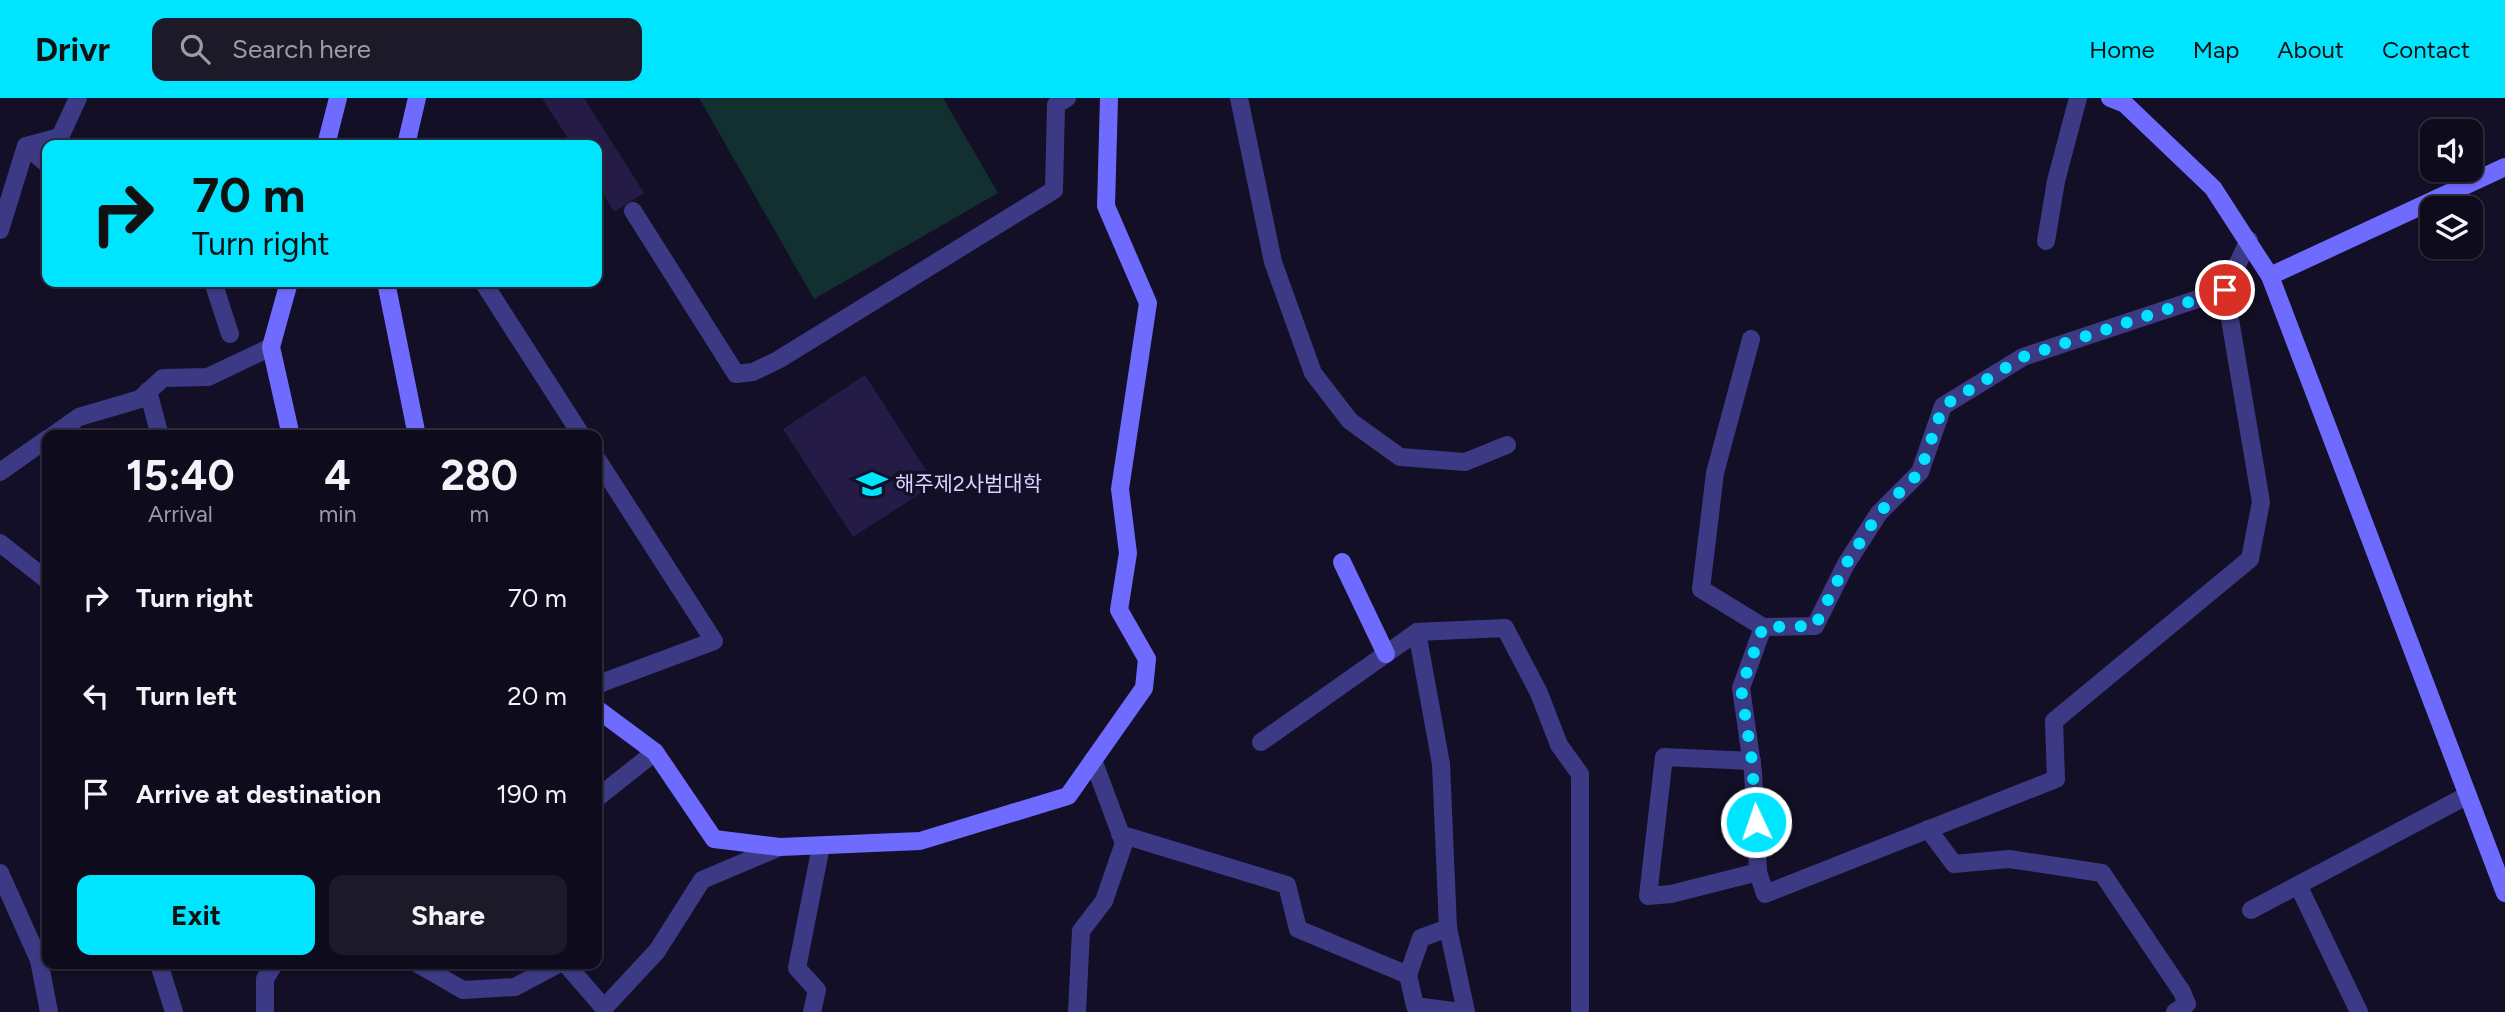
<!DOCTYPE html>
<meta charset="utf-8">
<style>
:root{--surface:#0e0b1c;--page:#1c1929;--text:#f1f3f6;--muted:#9b9ba3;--line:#2e2b3b;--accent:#00e5ff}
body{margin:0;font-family:Figtree,"Noto Sans KR",sans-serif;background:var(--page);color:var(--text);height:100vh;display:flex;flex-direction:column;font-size:26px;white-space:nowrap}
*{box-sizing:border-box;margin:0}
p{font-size:23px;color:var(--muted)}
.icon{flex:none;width:38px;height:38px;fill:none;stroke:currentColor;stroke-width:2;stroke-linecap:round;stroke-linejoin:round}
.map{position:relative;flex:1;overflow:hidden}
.details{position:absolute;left:42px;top:332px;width:560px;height:539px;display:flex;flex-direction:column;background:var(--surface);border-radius:14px;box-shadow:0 2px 5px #0004,0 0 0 2px var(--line)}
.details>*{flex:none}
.guide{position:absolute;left:42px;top:42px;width:560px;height:147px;border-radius:14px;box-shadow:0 2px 5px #0004,0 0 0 2px var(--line);background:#00e5ff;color:#111;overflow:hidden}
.tools{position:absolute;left:2420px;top:21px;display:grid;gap:14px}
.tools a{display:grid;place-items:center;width:63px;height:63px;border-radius:14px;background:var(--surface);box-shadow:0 2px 5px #0004,0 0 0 2px var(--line);font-size:35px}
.pin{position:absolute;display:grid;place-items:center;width:60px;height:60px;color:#fff;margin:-30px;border:4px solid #fff;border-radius:50%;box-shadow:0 2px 7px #0007}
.me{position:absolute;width:77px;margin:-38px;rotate:357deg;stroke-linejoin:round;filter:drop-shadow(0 0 5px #0008)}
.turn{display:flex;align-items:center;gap:24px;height:147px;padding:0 35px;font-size:32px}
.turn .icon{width:91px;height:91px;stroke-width:2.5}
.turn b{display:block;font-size:49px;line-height:60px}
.eta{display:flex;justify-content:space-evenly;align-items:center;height:119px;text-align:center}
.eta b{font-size:42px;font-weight:700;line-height:49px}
.action{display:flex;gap:14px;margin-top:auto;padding:14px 35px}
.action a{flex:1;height:80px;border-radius:14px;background:var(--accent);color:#111;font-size:28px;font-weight:700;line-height:80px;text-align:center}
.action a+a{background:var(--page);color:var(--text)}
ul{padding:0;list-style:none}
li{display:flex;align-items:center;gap:21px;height:98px;padding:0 35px}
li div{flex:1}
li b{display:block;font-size:26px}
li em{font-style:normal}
header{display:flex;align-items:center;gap:42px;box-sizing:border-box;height:98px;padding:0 35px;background:var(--accent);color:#111}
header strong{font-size:33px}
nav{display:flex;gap:38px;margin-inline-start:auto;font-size:24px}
.search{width:490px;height:63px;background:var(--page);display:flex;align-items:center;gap:18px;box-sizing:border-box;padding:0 24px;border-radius:14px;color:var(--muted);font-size:26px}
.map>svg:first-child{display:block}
.green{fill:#12302f}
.building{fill:#241b47}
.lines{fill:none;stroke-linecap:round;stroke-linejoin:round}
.street{stroke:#3d3a85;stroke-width:18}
.secondary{stroke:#6f6bff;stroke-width:18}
.route{stroke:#00e5ff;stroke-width:12;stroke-dasharray:0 21.6}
.labels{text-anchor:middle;stroke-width:7;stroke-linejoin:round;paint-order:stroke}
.poi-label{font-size:21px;fill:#d9d4ff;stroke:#130f26;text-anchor:start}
</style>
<header>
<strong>Drivr</strong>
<div class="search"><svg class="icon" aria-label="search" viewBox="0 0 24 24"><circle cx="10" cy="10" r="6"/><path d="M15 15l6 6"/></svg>Search here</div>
<nav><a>Home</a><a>Map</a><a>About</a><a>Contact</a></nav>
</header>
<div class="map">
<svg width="2505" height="914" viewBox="0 0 2505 914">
<rect width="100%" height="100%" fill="#130f26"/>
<path class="green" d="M699 0H943L998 95 814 201Z"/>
<g class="building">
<path d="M542 0H584L644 95 614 114 597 86V47H572Z"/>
<path d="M865 277 935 386 853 439 783 331Z"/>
</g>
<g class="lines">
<g class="street">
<path d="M1239 0 1273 164 1313 275 1350 323 1400 359 1465 364 1507 347"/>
<path d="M26 48 47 66"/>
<path d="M633 113 736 276 753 274 778 262 1054 92 1056 7 1067 0"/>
<path d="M0 132 26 48 60 39 78 0"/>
<path d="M2046 143 2056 83 2078 0"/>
<path d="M213 184 230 236"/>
<path d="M483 184 582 338"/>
<path d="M2225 192 2261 404 2250 461 2054 623 2056 681 1765 796 1758 774 1753 674 1741 590 1763 529 1815 528 1846 466 1879 415 1920 374 1943 308 2023 259 2225 192 2249 142"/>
<path d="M1751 241 1715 375 1701 491 1763 529"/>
<path d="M148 293 160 338"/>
<path d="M52 338 79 319 140 301 163 280 208 279 271 249"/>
<path d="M597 361 714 543 604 584 597 588"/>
<path d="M0 374 47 341"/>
<path d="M0 445 47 482"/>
<path d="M1417 534 1505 530 1539 595 1559 647 1580 676V914"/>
<path d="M1752 663 1664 659 1648 798 1671 796 1758 774"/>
<path d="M597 700 655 654"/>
<path d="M1928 731 1954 766 2009 761 2102 775 2182 894 2187 906 2175 914"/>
<path d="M1120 736 1287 787 1298 831 1408 877 1421 840 1448 830 1441 666 1417 534 1261 644"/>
<path d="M0 775 39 862 49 914"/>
<path d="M2298 787 2359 914"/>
<path d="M2251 812 2468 697"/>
<path d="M1448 830 1466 914"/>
<path d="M159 866 174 914"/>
<path d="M418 866 463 892 515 889 558 866"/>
<path d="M566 866 604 910 657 853 702 782 780 749"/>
<path d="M1408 877 1415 908 1460 914"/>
<path d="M265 914V881L274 866"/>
<path d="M812 914 817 892 797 870 821 748"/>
<path d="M1077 914 1081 833 1104 803 1124 745 1093 662"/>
</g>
<g class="secondary">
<path d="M2110 0 2125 6 2213 90 2270 178 2505 795"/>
<path d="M326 47 338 0"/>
<path d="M406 47 417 0"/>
<path d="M2270 178 2505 69"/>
<path d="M289 184 271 249 291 338"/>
<path d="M386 184 417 338"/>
<path d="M1342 464 1386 556"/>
<path d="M597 611 655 654 714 741 780 749 920 743 1068 698 1144 590 1147 561 1119 512 1128 455 1120 391 1148 205 1106 108 1109 0"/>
</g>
</g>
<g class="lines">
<path class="route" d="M1756 724 1752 663 1741 590 1763 529 1815 528 1846 466 1879 415 1920 374 1943 308 2023 259 2225 192"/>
</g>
<defs>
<g id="university-bare" transform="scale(2.415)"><path d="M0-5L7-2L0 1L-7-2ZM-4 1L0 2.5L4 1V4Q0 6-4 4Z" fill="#00e5ff" stroke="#130f26" stroke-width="2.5" paint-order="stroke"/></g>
</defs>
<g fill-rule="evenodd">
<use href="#university-bare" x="872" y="386"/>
</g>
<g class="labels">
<g class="poi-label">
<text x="895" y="393">해주제2사범대학</text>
</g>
</g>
</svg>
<div class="tools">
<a><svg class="icon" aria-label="sound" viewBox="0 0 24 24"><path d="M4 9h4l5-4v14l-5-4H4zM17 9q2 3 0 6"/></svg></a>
<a><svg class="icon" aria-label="layers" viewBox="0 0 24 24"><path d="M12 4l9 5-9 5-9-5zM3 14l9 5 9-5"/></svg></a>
</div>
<div class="pin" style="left:2225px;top:192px;background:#d93025"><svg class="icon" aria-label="arrive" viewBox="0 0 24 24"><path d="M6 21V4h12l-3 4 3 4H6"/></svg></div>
<svg class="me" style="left:1756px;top:724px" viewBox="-20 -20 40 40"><circle r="17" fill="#00e5ff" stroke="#fff" stroke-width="3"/><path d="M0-11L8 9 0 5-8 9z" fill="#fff"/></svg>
<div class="guide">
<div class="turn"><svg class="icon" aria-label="right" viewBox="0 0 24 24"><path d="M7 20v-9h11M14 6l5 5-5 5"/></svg><div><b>70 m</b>Turn right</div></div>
</div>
<section class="details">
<div class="eta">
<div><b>15:40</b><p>Arrival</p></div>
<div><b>4</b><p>min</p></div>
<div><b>280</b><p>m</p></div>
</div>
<ul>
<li><svg class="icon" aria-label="right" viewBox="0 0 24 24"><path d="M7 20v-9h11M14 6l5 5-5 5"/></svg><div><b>Turn right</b></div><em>70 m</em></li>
<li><svg class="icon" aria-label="left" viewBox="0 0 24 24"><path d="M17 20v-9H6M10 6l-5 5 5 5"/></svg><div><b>Turn left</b></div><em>20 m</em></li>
<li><svg class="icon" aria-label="arrive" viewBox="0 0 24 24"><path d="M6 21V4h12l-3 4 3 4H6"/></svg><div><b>Arrive at destination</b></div><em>190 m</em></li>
</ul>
<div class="action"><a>Exit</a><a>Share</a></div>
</section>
</div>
